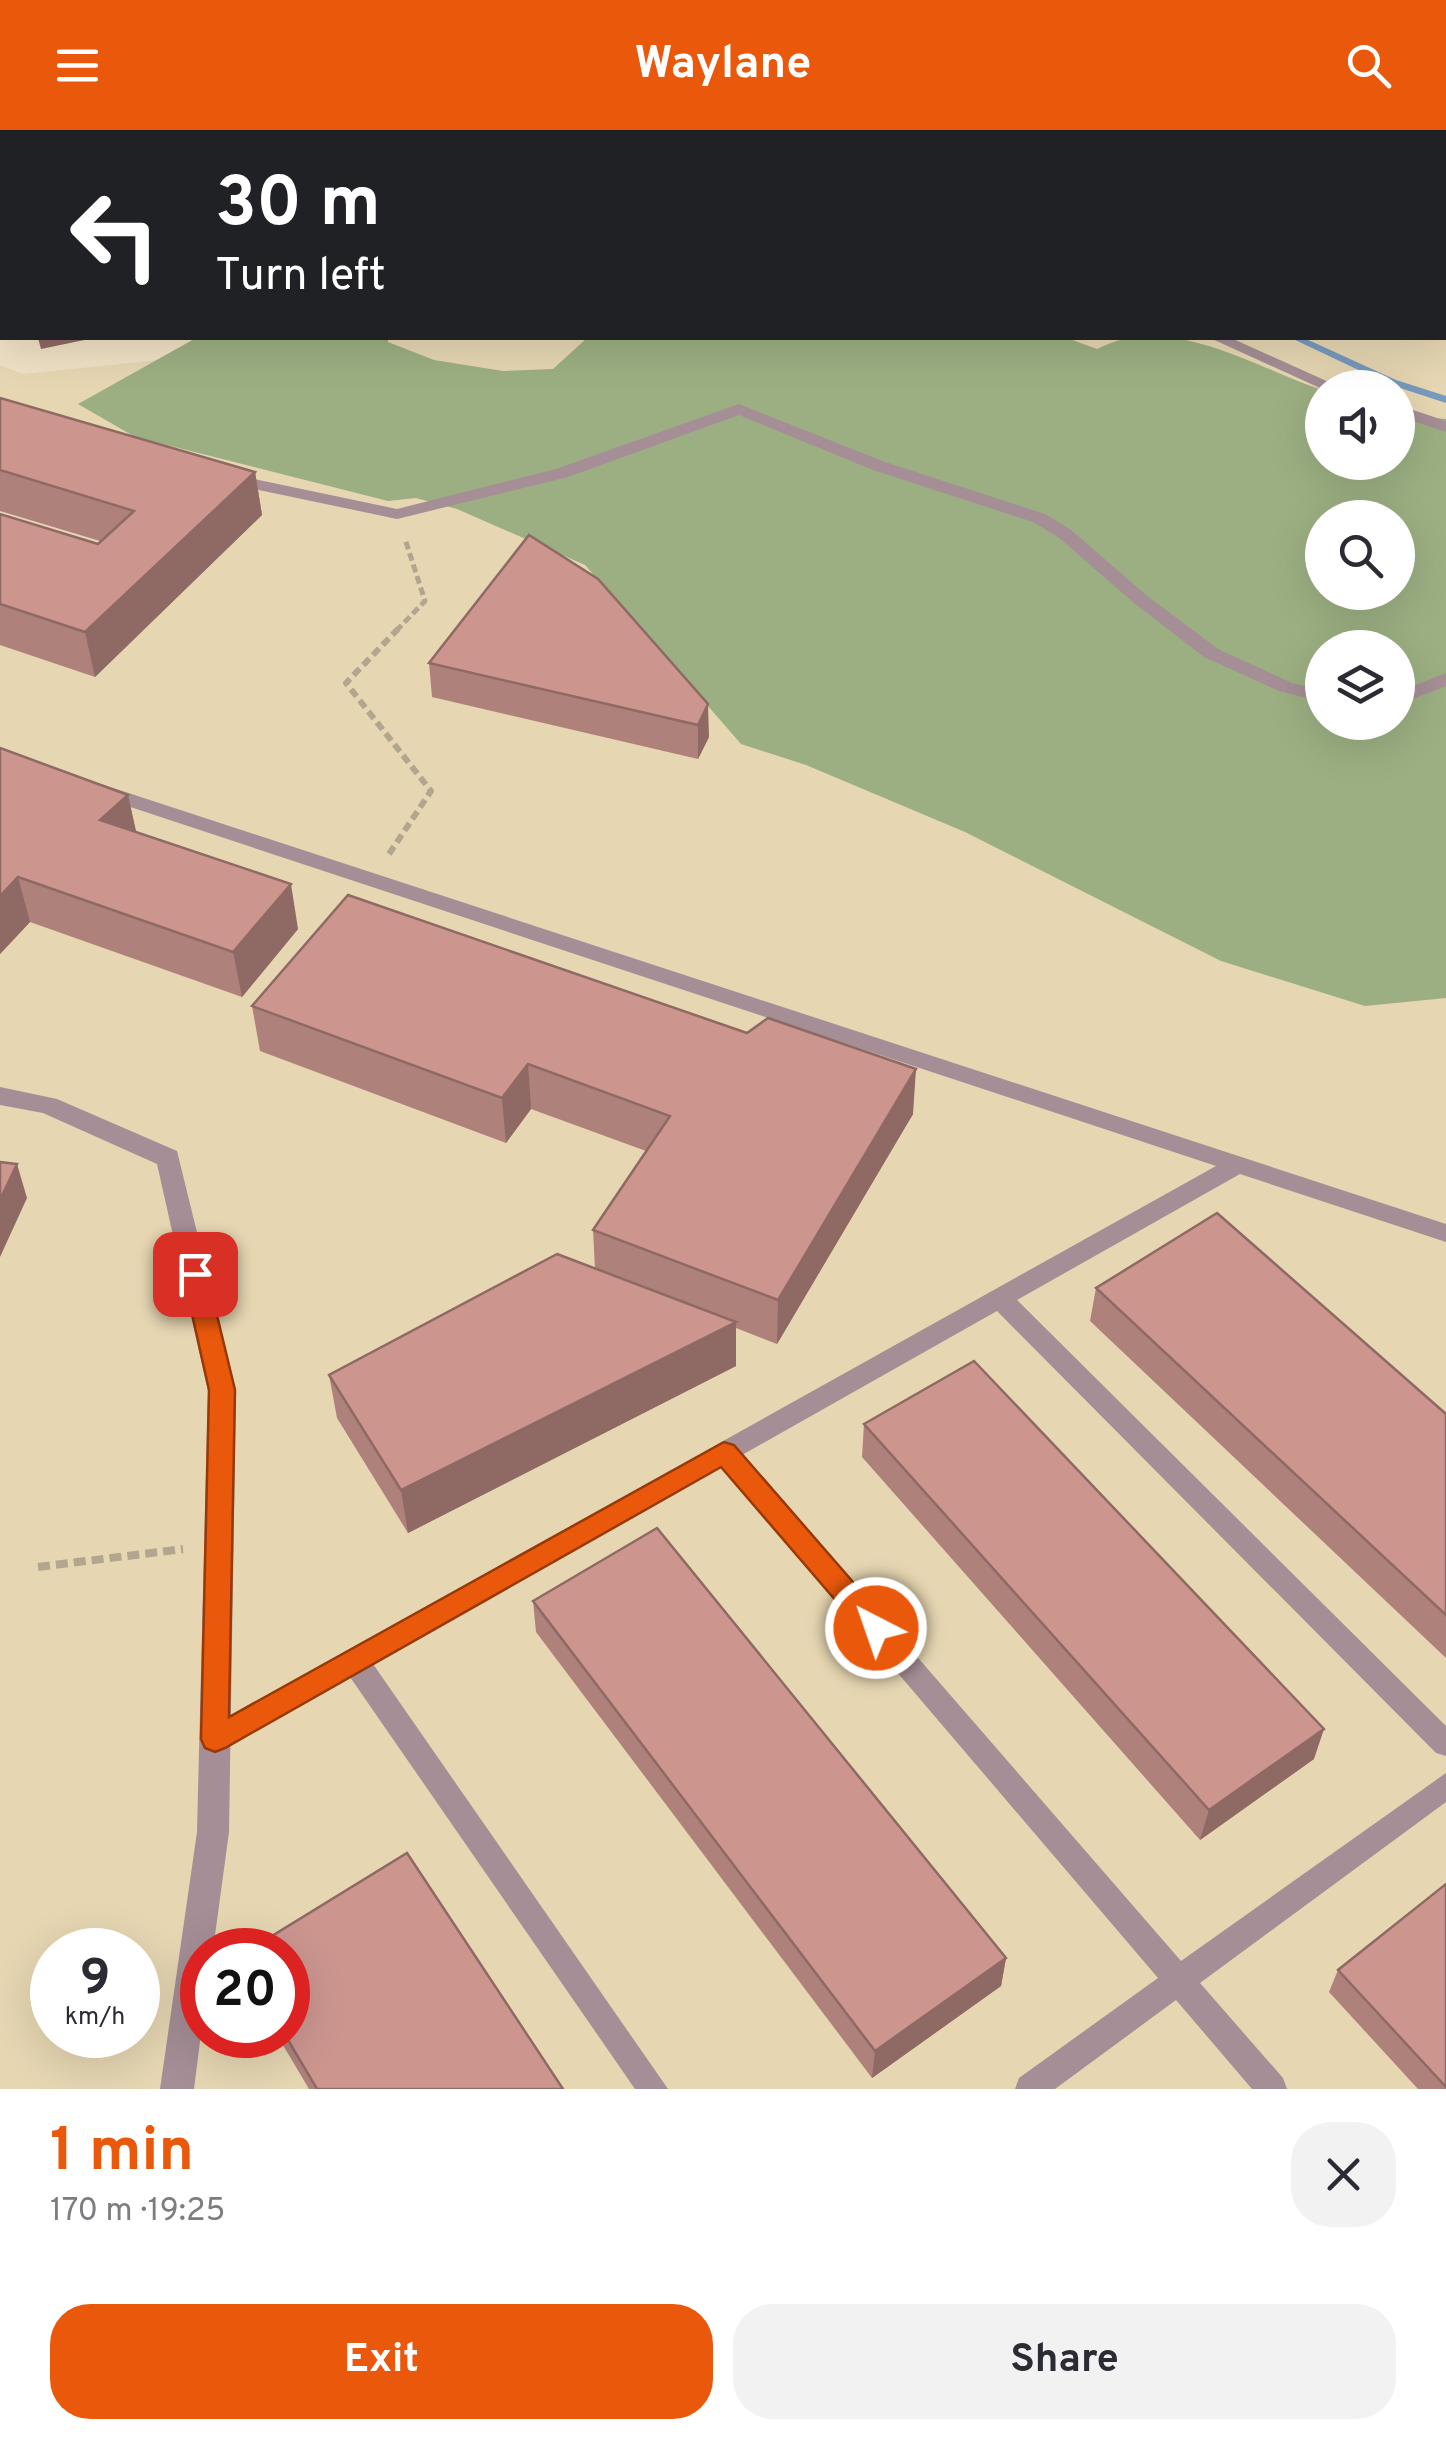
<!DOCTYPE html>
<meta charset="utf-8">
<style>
:root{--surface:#fff;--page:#f2f2f3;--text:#2b2b33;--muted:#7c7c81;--accent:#ea580c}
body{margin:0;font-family:Overpass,sans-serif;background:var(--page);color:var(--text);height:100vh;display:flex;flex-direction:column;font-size:38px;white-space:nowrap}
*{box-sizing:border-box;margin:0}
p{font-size:32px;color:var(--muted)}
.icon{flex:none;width:55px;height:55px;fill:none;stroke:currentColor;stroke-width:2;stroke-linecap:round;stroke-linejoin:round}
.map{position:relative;height:1959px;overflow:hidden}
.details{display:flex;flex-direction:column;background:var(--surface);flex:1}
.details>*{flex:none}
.hud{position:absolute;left:0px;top:0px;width:1448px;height:210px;box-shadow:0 10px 40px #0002;background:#202124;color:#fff;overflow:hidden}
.buttons{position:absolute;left:1305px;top:240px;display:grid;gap:20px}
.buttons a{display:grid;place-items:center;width:110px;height:110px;border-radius:50%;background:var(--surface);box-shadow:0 10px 40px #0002;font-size:50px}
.speed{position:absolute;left:30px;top:1798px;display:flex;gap:20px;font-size:50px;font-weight:700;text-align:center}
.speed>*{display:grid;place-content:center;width:130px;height:130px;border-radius:50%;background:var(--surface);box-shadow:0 10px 40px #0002;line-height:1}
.speed small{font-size:25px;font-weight:400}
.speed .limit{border:15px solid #d22;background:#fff;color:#111}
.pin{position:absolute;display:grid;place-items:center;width:85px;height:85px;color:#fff;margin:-42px;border-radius:20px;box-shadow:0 5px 15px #0006}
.me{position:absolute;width:110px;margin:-55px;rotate:319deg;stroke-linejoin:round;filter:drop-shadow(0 0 8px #0008)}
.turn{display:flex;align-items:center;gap:35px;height:210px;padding:0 50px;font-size:45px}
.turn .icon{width:130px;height:130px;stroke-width:2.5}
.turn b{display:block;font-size:70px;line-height:85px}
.round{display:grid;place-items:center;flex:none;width:105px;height:105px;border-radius:40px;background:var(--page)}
.summary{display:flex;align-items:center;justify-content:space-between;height:170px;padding:0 50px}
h1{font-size:60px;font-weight:700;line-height:75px;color:var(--accent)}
.cta{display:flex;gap:20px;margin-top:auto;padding:20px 50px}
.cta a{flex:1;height:115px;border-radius:40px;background:var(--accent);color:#fff;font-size:40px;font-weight:700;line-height:115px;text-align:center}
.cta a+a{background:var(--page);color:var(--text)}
header{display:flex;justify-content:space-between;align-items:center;height:130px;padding:0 50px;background:var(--accent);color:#fff;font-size:45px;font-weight:700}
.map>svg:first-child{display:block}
.built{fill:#e6d6b2;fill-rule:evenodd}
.forest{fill:#9caf82;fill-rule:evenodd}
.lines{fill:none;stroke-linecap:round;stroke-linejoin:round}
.stream{fill:#779abe;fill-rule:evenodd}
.path-far2{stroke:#b2a68f;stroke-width:5;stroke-dasharray:8 4;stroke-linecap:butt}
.path-far1{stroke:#b2a68f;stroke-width:6;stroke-dasharray:9 5;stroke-linecap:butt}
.path{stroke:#b2a68f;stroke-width:8;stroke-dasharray:12 6;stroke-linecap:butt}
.service{fill:#a58e95;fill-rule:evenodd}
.minor{fill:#a58e95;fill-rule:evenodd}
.wall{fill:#af817b}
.shaded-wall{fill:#8f6964}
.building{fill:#cc968f;stroke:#8f6964;stroke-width:2.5}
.route{fill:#ea580c;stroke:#983908;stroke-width:2.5}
</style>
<header><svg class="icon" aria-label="menu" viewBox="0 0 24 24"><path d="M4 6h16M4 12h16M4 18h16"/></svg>Waylane<svg class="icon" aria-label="search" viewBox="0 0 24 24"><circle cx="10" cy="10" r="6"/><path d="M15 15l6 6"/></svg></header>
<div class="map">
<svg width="1446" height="1959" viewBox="0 0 1446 1959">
<rect width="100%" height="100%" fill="#efe1c4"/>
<path class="built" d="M654 0H1446V1959H0V235L23 244 374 208H1445V2ZM1322 258H1398V332H1322ZM1322 388H1398V462H1322ZM1322 518H1398V592H1322ZM52 1820H138V1905H52ZM202 1820H288V1905H202Z"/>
<path class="forest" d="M196 208H388V212L434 230 503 241 553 239 587 208H1067L1097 219C1169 181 1254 237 1322 260V332H1398V285L1446 289V868L1365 876 1221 831 965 702 806 635 741 614 585 435 457 379 416 368 388 371 135 307 78 274ZM1322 388H1398V462H1322ZM1322 518H1398V592H1322Z"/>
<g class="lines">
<path class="stream" d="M1291 208H1304L1396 250 1446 266V273L1388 254Z"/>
<path class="path-far2" d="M396 501 425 471 405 409"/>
<path class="path-far1" d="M389 724 431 661 346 553 398 499"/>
<path class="path" d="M38 1437 183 1419"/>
<g class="service">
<path d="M1036 0H1052L1053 2H1037Z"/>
<path d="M1210 208H1231L1342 258 1322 259Z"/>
<path d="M739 274 885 332 1045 384 1070 399 1146 465 1218 519 1292 553 1322 560V572L1279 561 1204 527 1134 473 1058 407 1033 392 873 340 739 285 568 347 397 389 226 353 217 348 226 343 397 379 556 339Z"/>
<path d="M1398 275 1446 291V302L1398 286Z"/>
<path d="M1446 543V556L1398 575V562Z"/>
<path d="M101 654 1446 1094V1112L1240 1044 1017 1170 1446 1596V1626L1436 1623 997 1181 742 1325 1181 1831 1446 1643V1672L1200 1853 1283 1948 1287 1959H1252L1176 1870 1055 1959H1015L1019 1948 1158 1848 722 1337 373 1534 668 1959H635L350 1547 225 1618 215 1621 205 1618 201 1609 205 1600 1216 1036 94 665 91 660 94 655Z"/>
</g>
<path class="minor" d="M0 957 57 969 177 1021 236 1261 229 1702 213 1820H202V1896L194 1959H160L197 1702 208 1261 157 1034 43 983 0 975Z"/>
</g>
<g class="wall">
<path d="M0 268 255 342 262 385 95 547 0 515V384L98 414 100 411 0 381Z"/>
<path d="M529 405 709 607 698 629 432 567 429 533Z"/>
<path d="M0 618 128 665 136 703 298 799 242 867 30 792 0 824Z"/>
<path d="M252 876 913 984 777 1214 736 1198V1236L408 1403 337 1288 329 1245 595 1139 593 1100 646 1021 531 979 506 1013 260 921Z"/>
<path d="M1096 1158 1446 1284V1528L1090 1191Z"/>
<path d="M864 1294 1314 1629 1200 1710 862 1327Z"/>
<path d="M533 1471 1006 1828 1001 1856 872 1948 536 1502Z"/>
<path d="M1446 1754V1959H1418L1329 1862 1338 1840Z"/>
<path d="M277 1905H288L563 1959H309Z"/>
</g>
<g class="shaded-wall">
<path d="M195 0H292L281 2H195Z"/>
<path d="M38 208H94L41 219Z"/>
<path d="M255 342 262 385 95 547 85 502Z"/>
<path d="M708 574 709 607 698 629V595Z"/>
<path d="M128 665 138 710 100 690Z"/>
<path d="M18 747 30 792 0 824V766Z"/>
<path d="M291 754 298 799 242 867 233 822Z"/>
<path d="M528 934 531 979 506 1013 502 968Z"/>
<path d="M916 939 913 984 777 1214 778 1170Z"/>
<path d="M17 1034 27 1068 0 1127V1070Z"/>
<path d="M736 1192V1236L408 1403 401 1360Z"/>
<path d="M1324 1599 1314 1629 1200 1710 1209 1680Z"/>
<path d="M1006 1828 1001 1856 872 1948 875 1921Z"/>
</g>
<g class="building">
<path d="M402 0H448L450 2H390Z"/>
<path d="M0 268 255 342 85 502 0 474V384L98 414 134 381 0 340Z"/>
<path d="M529 405 598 449 708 574 698 595 429 533Z"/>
<path d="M0 618 128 665 100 690 291 754 233 822 18 747 0 766Z"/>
<path d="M348 765 747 903 768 888 916 939 778 1170 593 1100 670 986 528 934 502 968 252 876Z"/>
<path d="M0 1032 17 1034 0 1070Z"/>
<path d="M1217 1083 1446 1284V1485L1096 1158Z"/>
<path d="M557 1124 736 1192 401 1360 329 1245Z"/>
<path d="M974 1231 1324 1599 1209 1680 864 1294Z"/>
<path d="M657 1398 1006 1828 875 1921 533 1471Z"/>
<path d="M407 1723 563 1959H317L285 1905H288V1820H249Z"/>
<path d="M1446 1754V1957L1338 1840Z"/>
</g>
<path class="route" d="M195 1135 204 1138 207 1144 235 1260 229 1587 724 1312 734 1315 886 1490 890 1498 886 1507 876 1510 867 1507 721 1337 225 1618 215 1622 205 1618 201 1609 209 1260 183 1144 187 1138Z"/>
</svg>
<div class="buttons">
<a><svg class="icon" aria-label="sound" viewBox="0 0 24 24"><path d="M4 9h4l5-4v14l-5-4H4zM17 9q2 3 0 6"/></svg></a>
<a><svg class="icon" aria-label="search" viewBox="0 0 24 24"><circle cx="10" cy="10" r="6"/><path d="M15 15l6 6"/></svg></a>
<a><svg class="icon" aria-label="layers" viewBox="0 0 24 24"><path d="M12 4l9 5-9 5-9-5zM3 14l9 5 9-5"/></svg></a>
</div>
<div class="speed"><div>9<small>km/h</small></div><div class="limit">20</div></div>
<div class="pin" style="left:195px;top:1144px;background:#d93025"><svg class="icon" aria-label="arrive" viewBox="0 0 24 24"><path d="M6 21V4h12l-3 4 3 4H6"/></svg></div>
<svg class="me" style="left:876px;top:1498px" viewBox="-20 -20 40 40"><circle r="17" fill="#ea580c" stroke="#fff" stroke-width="3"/><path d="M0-11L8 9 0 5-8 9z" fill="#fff"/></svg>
<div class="hud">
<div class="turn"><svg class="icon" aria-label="left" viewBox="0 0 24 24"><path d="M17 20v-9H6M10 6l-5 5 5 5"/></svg><div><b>30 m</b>Turn left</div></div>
</div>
</div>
<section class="details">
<div class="summary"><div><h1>1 min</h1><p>170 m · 19:25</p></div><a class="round"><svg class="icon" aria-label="close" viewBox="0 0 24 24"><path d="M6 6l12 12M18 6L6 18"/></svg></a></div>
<div class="cta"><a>Exit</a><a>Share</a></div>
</section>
